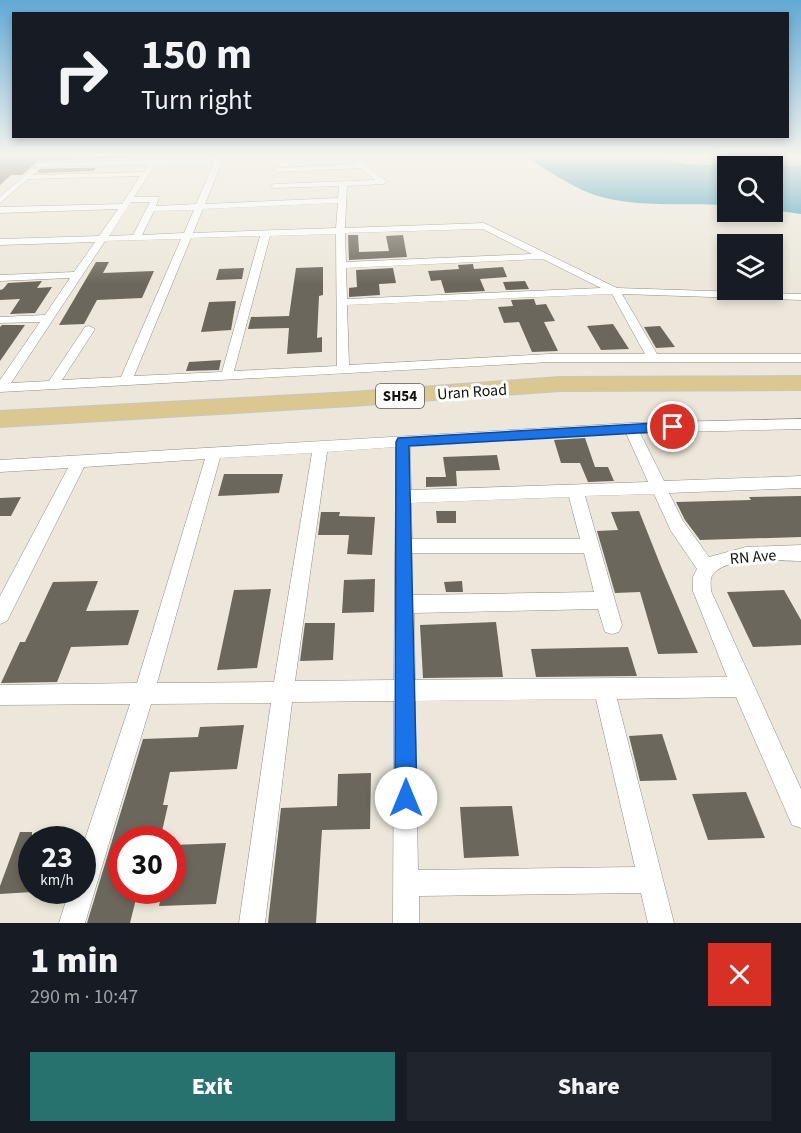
<!DOCTYPE html>
<meta charset="utf-8">
<style>
:root{--surface:#171b24;--page:#20242c;--text:#f1f3f6;--muted:#9ea1a6;--accent:#27716f}
body{margin:0;font-family:"Source Sans 3",sans-serif;background:var(--page);color:var(--text);height:100vh;display:flex;flex-direction:column;font-size:22px;white-space:nowrap}
*{box-sizing:border-box;margin:0}
p{font-size:20px;color:var(--muted)}
.icon{flex:none;width:33px;height:33px;fill:none;stroke:currentColor;stroke-width:2;stroke-linecap:round;stroke-linejoin:round}
.map{position:relative;height:923px;overflow:hidden}
.drawer{display:flex;flex-direction:column;background:var(--surface);flex:1}
.drawer>*{flex:none}
.banner{position:absolute;left:12px;top:12px;width:777px;height:126px;border-radius:0px;box-shadow:0 3px 9px #0003;background:#171b24;color:var(--text);overflow:hidden}
.buttons{position:absolute;left:717px;top:156px;display:grid;gap:12px}
.buttons a{display:grid;place-items:center;width:66px;height:66px;border-radius:0px;background:var(--surface);box-shadow:0 3px 9px #0003;font-size:30px}
.speed{position:absolute;left:18px;top:826px;display:flex;gap:12px;font-size:30px;font-weight:700;text-align:center}
.speed>*{display:grid;place-content:center;width:78px;height:78px;border-radius:50%;background:var(--surface);box-shadow:0 3px 9px #0003;line-height:1}
.speed small{font-size:15px;font-weight:400}
.speed .limit{border:9px solid #d22;background:#fff;color:#111}
.pin{position:absolute;display:grid;place-items:center;width:51px;height:51px;color:#fff;margin:-26px;border:3px solid #fff;border-radius:50%;box-shadow:0 2px 6px #0007}
.me{position:absolute;width:66px;margin:-33px;rotate:0deg;stroke-linejoin:round;filter:drop-shadow(0 0 4px #0008)}
.turn{display:flex;align-items:center;gap:21px;height:126px;padding:0 30px;font-size:27px}
.turn .icon{width:78px;height:78px;stroke-width:2.5}
.turn b{display:block;font-size:42px;line-height:51px}
.round{display:grid;place-items:center;flex:none;width:63px;height:63px;border-radius:0px;background:var(--page)}
.headline{display:flex;align-items:center;justify-content:space-between;height:102px;padding:0 30px}
h1{font-size:36px;font-weight:800;line-height:45px}
.primary-button{display:flex;gap:12px;margin-top:auto;padding:12px 30px}
.primary-button a{flex:1;height:69px;border-radius:0px;background:var(--accent);color:#fff;font-size:24px;font-weight:800;line-height:69px;text-align:center}
.primary-button a+a{background:var(--page);color:var(--text)}
.map>svg:first-child{display:block}
.green{fill:#bdd79d}
.water{fill:#3999b8}
.building{fill:#6b675c}
.lines{fill:none;stroke-linecap:round;stroke-linejoin:round}
.street-casing{stroke:#918d81;stroke-width:1}
.primary-casing{stroke:#c6c6c5;stroke-width:2}
.street{fill:#fff;fill-rule:evenodd}
.primary{fill:#dbc890;fill-rule:evenodd}
.route{fill:#1a73e8;stroke:#114b97;stroke-width:1.5}
.labels{text-anchor:middle;stroke-width:6;stroke-linejoin:round;paint-order:stroke}
.shield{fill:#fff;stroke:#5a5856;stroke-width:1.5}
.shield-label{font-size:15px;font-weight:bold;fill:#13110d}
.street-label{font-size:16px;fill:#13110d;stroke:#fff}
</style>
<div class="map">
<svg width="801" height="923" viewBox="0 0 801 923">
<rect width="100%" height="100%" fill="#ece7da"/>
<path class="green" d="M639 155H801V165C746 169 692 165 639 155Z"/>
<path class="water" d="M522 155H639L687 164 776 167 801 165V214L773 210 772 166H728L727 205C681 202 626 210 582 190 561 180 541 166 522 155Z"/>
<g class="building">
<path d="M0 155H132L129 158 38 161 22 175H11L0 185Z"/>
<path d="M123 167 96 168 94 171 38 173 39 169Z"/>
<path d="M348 235H358L359 252 389 251 386 236 403 235 407 257 349 260Z"/>
<path d="M96 262H109L103 273 154 271 142 298 97 300 84 324 59 325Z"/>
<path d="M473 264 474 269 503 267 507 277 480 279 485 291 445 293 441 280 431 281 428 271 459 269 458 265Z"/>
<path d="M323 267V295L319 296 317 338 322 337V352L287 354 289 328 248 329 251 317 289 316 296 268Z"/>
<path d="M244 268 242 279 216 280 219 269Z"/>
<path d="M393 268 396 283 379 284 380 295 349 297V288L357 287 356 270Z"/>
<path d="M42 281 37 288 52 287 35 313 10 314 20 299 0 300V290L3 289 8 283Z"/>
<path d="M525 281 529 289 506 290 503 282Z"/>
<path d="M534 299 536 305 546 304 555 321 544 322 558 351 532 352 519 322 504 323 498 307 513 306 511 300Z"/>
<path d="M236 301 231 330 201 332 209 302Z"/>
<path d="M613 324 629 349 601 350 587 326Z"/>
<path d="M2 325H25L0 361V327Z"/>
<path d="M660 326 675 347 656 348 644 327Z"/>
<path d="M221 360 219 370 186 371 189 362Z"/>
<path d="M585 438 595 467H608L614 481 588 482 580 463H561L554 440Z"/>
<path d="M497 455 500 470 456 471 457 486 426 487V477H446L443 457Z"/>
<path d="M224 474H283L279 493 218 496Z"/>
<path d="M801 496V537L700 540 685 520 676 502 751 500 749 497Z"/>
<path d="M21 497 11 516H0V498Z"/>
<path d="M436 511H456V523H437Z"/>
<path d="M639 511 662 569 698 653 658 654 640 592 615 593 597 531 618 530 611 512Z"/>
<path d="M321 512H340L339 516 375 517 372 555 347 554 349 535H318Z"/>
<path d="M375 579 374 612 342 613 344 580Z"/>
<path d="M98 581 86 611 139 610 128 645 71 647 57 682 1 683 20 642H25L53 582Z"/>
<path d="M462 581 463 592H446L444 582Z"/>
<path d="M271 589 257 668 217 670 234 590Z"/>
<path d="M784 590 801 620V645L753 647 727 592Z"/>
<path d="M496 622 503 677 423 678 420 625Z"/>
<path d="M305 623H335L333 660 300 661Z"/>
<path d="M628 647 637 676 536 677 531 649Z"/>
<path d="M244 725 237 769 170 772 163 805H168L160 840H122V891H138L130 923H87L143 739 198 737 200 727Z"/>
<path d="M662 734 677 780 640 781 629 736Z"/>
<path d="M371 773 370 829 322 830 316 923H268L281 808 337 806 338 774Z"/>
<path d="M746 792 765 838 708 840 692 794Z"/>
<path d="M512 806 519 856 464 858 460 807Z"/>
<path d="M20 832H32V892L0 894V886Z"/>
<path d="M226 843 216 904 159 906 162 891H172V845Z"/>
</g>
<g class="lines">
<g class="street-casing">
<g id="street">
<path d="M217 155H225L205 204 338 198 339 186 274 188 270 186 274 184 375 180 361 168 277 172 273 170 277 168 358 164 351 155H359L368 167 387 182 383 184 347 186 345 228 484 223 617 288 801 294V300L622 294 657 354H801V362H550L0 392V380L40 322 0 323V317L45 315 70 278 0 281V275L74 272 95 242 0 245V239L99 236 118 209 0 213V207L122 204 140 176 28 179 0 203V197L33 168 37 170 33 175 144 172 149 164 35 167 38 163 216 158ZM214 162 196 204 156 206 159 197H134L156 164ZM131 202H150L133 235 109 236ZM338 203 336 228 193 233 203 209ZM194 210 184 233 142 235 154 211ZM483 229 532 254 346 262 345 233ZM336 234 337 366 234 371 270 236ZM260 236 222 372 134 376 191 238ZM181 239 121 377 62 380 95 329 89 326 85 327 49 381 11 383 105 241ZM543 259 601 288 347 299 346 268ZM612 294 645 354H550L349 365 347 305Z"/>
<path d="M277 155H328L324 157 280 158Z"/>
<path d="M801 419V429L640 433 664 481 801 476V488L669 493 683 521 709 557 746 547 801 545V561C779 561 730 556 714 573 709 578 711 585 711 591L801 789V828L792 825 736 697 617 699 674 923H648L641 893 419 896V923H393L394 701 292 702 265 923H239L271 703 151 704 85 923H59L69 891H82V848L130 704 0 705V685L137 683 205 459 84 467 7 621 0 624V596L68 468 0 472V460L631 423ZM626 433 648 482 411 490 410 447ZM396 447 394 680 295 681 327 452ZM312 453 274 682 157 683 220 458ZM654 494 671 531 697 569 693 577V591L727 677 415 680 414 613 598 609 605 632 612 634 619 632 622 625 585 496ZM569 497 580 539H412L411 503ZM412 553H584L594 592 413 595ZM596 699 635 867 418 870 415 701Z"/>
</g>
</g>
<g class="primary-casing">
<path id="primary" d="M801 376V390L560 391 352 406 0 427V411L352 392 560 377Z"/>
</g>
<use href="#street" class="street"/>
<use href="#primary" class="primary"/>
</g>
<linearGradient id="sky" x2="0" y2="1"><stop stop-color="#62a9d5"/><stop offset="0.55" stop-color="#f6f4ee"/><stop offset="1" stop-color="#f6f4ee" stop-opacity="0"/></linearGradient>
<rect width="801" height="284" fill="url(#sky)"/>
<path class="route" d="M673 422 680 427 673 431 409 446 417 798 414 805 406 808 398 805 395 798 396 442 398 438Z"/>
<g class="labels">
<rect class="shield" x="376" y="384" width="48" height="24" rx="4.5"/>
<g class="shield-label">
<text x="400" y="401">SH54</text>
</g>
<g class="street-label">
<text transform="translate(472 391) rotate(-4)" y="6">Uran Road</text>
<text transform="translate(753 556) rotate(-5)" y="6">RN Ave</text>
</g>
</g>
</svg>
<div class="buttons">
<a><svg class="icon" aria-label="search" viewBox="0 0 24 24"><circle cx="10" cy="10" r="6"/><path d="M15 15l6 6"/></svg></a>
<a><svg class="icon" aria-label="layers" viewBox="0 0 24 24"><path d="M12 4l9 5-9 5-9-5zM3 14l9 5 9-5"/></svg></a>
</div>
<div class="speed"><div>23<small>km/h</small></div><div class="limit">30</div></div>
<div class="pin" style="left:673px;top:427px;background:#d93025"><svg class="icon" aria-label="arrive" viewBox="0 0 24 24"><path d="M6 21V4h12l-3 4 3 4H6"/></svg></div>
<svg class="me" style="left:406px;top:798px" viewBox="-20 -20 40 40"><circle r="19" fill="#fff"/><path d="M0-13L10 11 0 6-10 11z" fill="#1a73e8"/></svg>
<div class="banner">
<div class="turn"><svg class="icon" aria-label="right" viewBox="0 0 24 24"><path d="M7 20v-9h11M14 6l5 5-5 5"/></svg><div><b>150 m</b>Turn right</div></div>
</div>
</div>
<section class="drawer">
<div class="headline"><div><h1>1 min</h1><p>290 m · 10:47</p></div><a class="round" style="background:#d93025;color:#fff"><svg class="icon" aria-label="close" viewBox="0 0 24 24"><path d="M6 6l12 12M18 6L6 18"/></svg></a></div>
<div class="primary-button"><a>Exit</a><a>Share</a></div>
</section>
